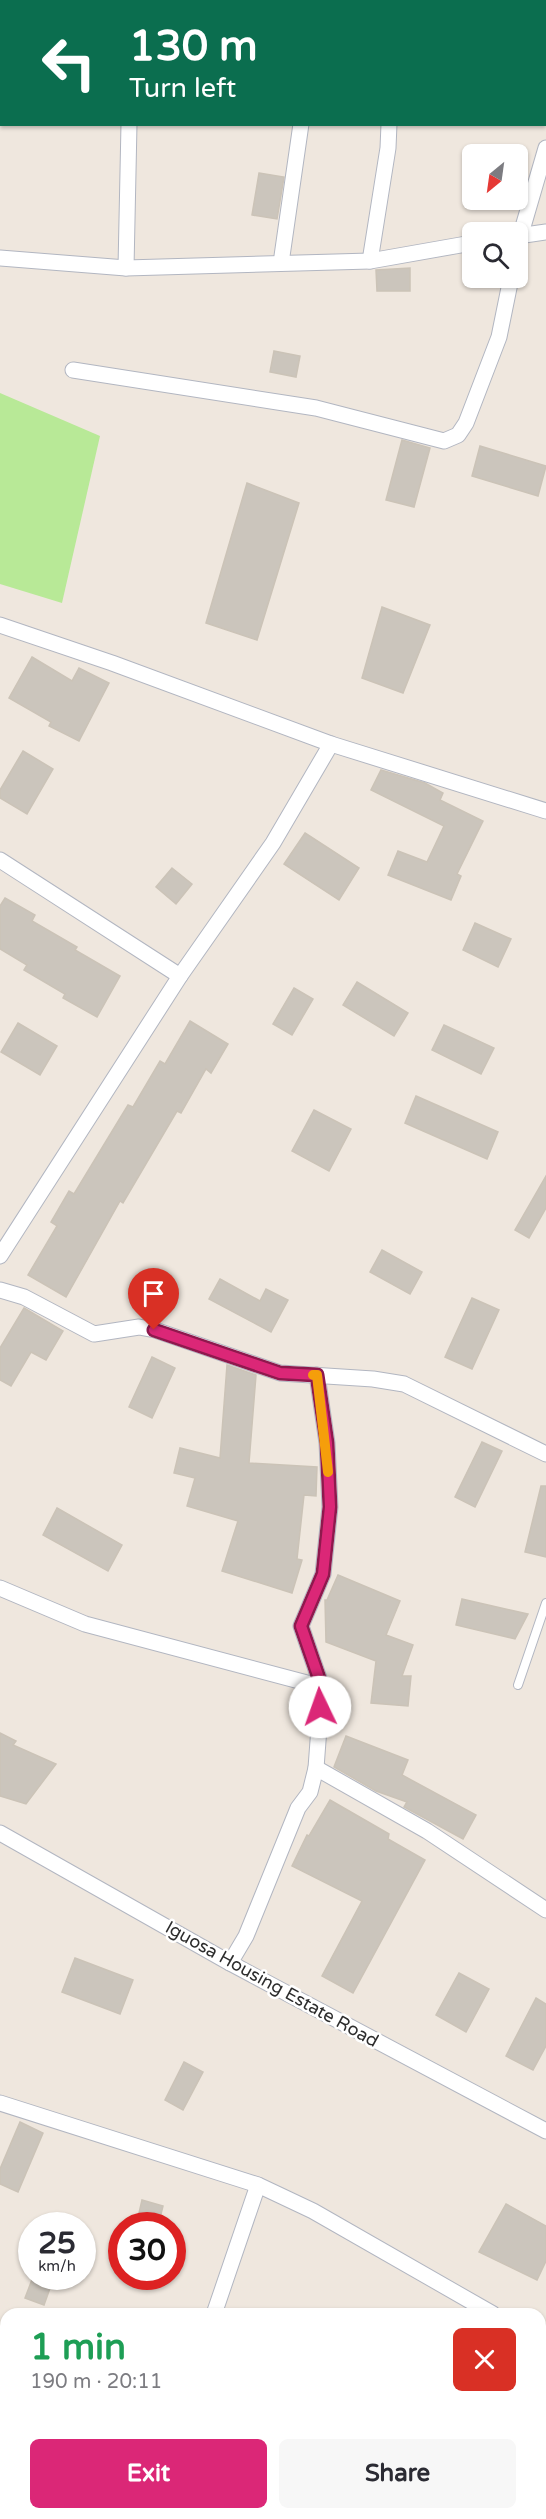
<!DOCTYPE html>
<meta charset="utf-8">
<style>
:root{--surface:#fff;--page:#f7f7f7;--text:#2b2b33;--muted:#7c7c81;--accent:#db2777}
body{margin:0;font-family:"Varela Round",sans-serif;background:var(--page);color:var(--text);height:100vh;display:flex;flex-direction:column;font-size:22px;white-space:nowrap}
*{box-sizing:border-box;margin:0}
p{font-size:20px;color:var(--muted)}
.icon{flex:none;width:33px;height:33px;fill:none;stroke:currentColor;stroke-width:2;stroke-linecap:round;stroke-linejoin:round}
.map{position:relative;flex:1;overflow:hidden}
.sheet{position:absolute;left:0px;top:2308px;width:546px;height:212px;display:flex;flex-direction:column;background:var(--surface);border-radius:18px 18px 0 0;box-shadow:0 2px 4px #0004}
.sheet>*{flex:none}
.guide{position:absolute;left:0px;top:0px;width:546px;height:126px;box-shadow:0 2px 4px #0004;background:#0b6e4f;color:#fff;overflow:hidden}
.needle{width:39px;rotate:209deg}
.controls{position:absolute;left:462px;top:144px;display:grid;gap:12px}
.controls a{display:grid;place-items:center;width:66px;height:66px;border-radius:9px;background:var(--surface);box-shadow:0 2px 4px #0004;font-size:30px}
.speed{position:absolute;left:18px;top:2212px;display:flex;gap:12px;font-size:30px;font-weight:700;text-align:center}
.speed>*{display:grid;place-content:center;width:78px;height:78px;border-radius:50%;background:var(--surface);box-shadow:0 2px 4px #0004;line-height:1}
.speed small{font-size:15px;font-weight:400}
.speed .limit{border:9px solid #d22;background:#fff;color:#111}
.pin{position:absolute;display:grid;place-items:center;width:51px;height:51px;color:#fff;margin:-62px -26px;border-radius:50% 50% 50% 0;rotate:-45deg;box-shadow:0 0 6px #0007}
.pin .icon{rotate:45deg}
.me{position:absolute;width:66px;margin:-33px;rotate:357deg;stroke-linejoin:round;filter:drop-shadow(0 0 4px #0008)}
.turn{display:flex;align-items:center;gap:21px;height:126px;padding:0 30px;font-size:27px}
.turn .icon{width:78px;height:78px;stroke-width:2.5}
.turn b{display:block;font-size:42px;line-height:51px}
.round{display:grid;place-items:center;flex:none;width:63px;height:63px;border-radius:9px;background:var(--page)}
.head{display:flex;align-items:center;justify-content:space-between;height:102px;padding:0 30px}
h1{font-size:36px;font-weight:700;line-height:45px;color:#1e9e55}
.primary-button{display:flex;gap:12px;margin-top:auto;padding:12px 30px}
.primary-button a{flex:1;height:69px;border-radius:9px;background:var(--accent);color:#fff;font-size:24px;font-weight:700;line-height:69px;text-align:center}
.primary-button a+a{background:var(--page);color:var(--text)}
.map>svg:first-child{display:block}
.green{fill:#b8e997}
.building{fill:#cbc5bc;stroke:#cbc3b7;stroke-width:1.5}
.lines{fill:none;stroke-linecap:round;stroke-linejoin:round}
.lane-casing{stroke:#b2b6c1;stroke-width:10}
.street-casing{stroke:#b2b6c1;stroke-width:17}
.lane{stroke:#fff;stroke-width:8}
.street{stroke:#fff;stroke-width:15}
.route-casing{stroke:#8e194d;stroke-width:15}
.route{stroke:#db2777;stroke-width:10}
.slow{stroke:#f59e0b;stroke-width:10}
.labels{text-anchor:middle;stroke-width:5;stroke-linejoin:round;paint-order:stroke}
.street-label{font-size:18px;fill:#2d2d2d;stroke:#fff}
</style>
<div class="map">
<svg width="546" height="2519" viewBox="0 0 546 2519">
<rect width="100%" height="100%" fill="#efe7de"/>
<path class="green" d="M0 393 100 436 62 603 0 584Z"/>
<g class="building">
<path d="M259 173 284 177 277 219 252 215Z"/>
<path d="M410 268V291H377L376 270Z"/>
<path d="M274 351 300 356 296 377 270 372Z"/>
<path d="M402 440 430 448 414 507 386 500Z"/>
<path d="M480 446 546 466 538 496 472 476Z"/>
<path d="M247 483 299 503 257 640 206 623Z"/>
<path d="M382 607 430 625 403 693 362 678Z"/>
<path d="M32 657 72 681 79 668 109 683 79 741 49 726 51 722 9 698Z"/>
<path d="M23 751 53 769 27 814 0 798V790Z"/>
<path d="M381 770 425 783 443 793 440 800 483 821 457 874 461 876 451 900 388 875 398 851 427 862 444 826 371 790Z"/>
<path d="M305 833 359 868 339 900 284 864Z"/>
<path d="M172 868 192 884 176 904 156 887Z"/>
<path d="M5 898 35 915 32 921 77 947 75 950 120 976 97 1017 63 998 65 994 24 970 27 965 0 949V906Z"/>
<path d="M475 923 511 939 498 967 463 950Z"/>
<path d="M357 982 408 1013 394 1036 343 1005Z"/>
<path d="M294 988 313 999 292 1035 273 1024Z"/>
<path d="M190 1021 228 1044 211 1073 206 1069 181 1113 177 1111 123 1203 120 1201 66 1297 28 1275 57 1226 51 1222 69 1191 74 1194 128 1105 133 1107 160 1061 165 1064Z"/>
<path d="M18 1023 57 1046 40 1075 1 1052Z"/>
<path d="M444 1025 494 1048 481 1074 432 1050Z"/>
<path d="M416 1096 498 1132 487 1159 405 1123Z"/>
<path d="M314 1110 351 1129 329 1171 292 1151Z"/>
<path d="M546 1176V1208L529 1238 515 1230Z"/>
<path d="M382 1250 422 1272 410 1294 370 1272Z"/>
<path d="M220 1279 260 1301 266 1289 288 1300 271 1332 209 1299Z"/>
<path d="M472 1298 499 1310 472 1369 445 1357Z"/>
<path d="M24 1308 63 1331 46 1360 31 1352 11 1386 0 1380V1348Z"/>
<path d="M152 1357 175 1368 152 1418 129 1407Z"/>
<path d="M227 1365 256 1375 249 1463 317 1467 316 1496 304 1495 297 1559 302 1560 292 1593 222 1571 238 1521 187 1506 195 1478 174 1473 180 1448 220 1458Z"/>
<path d="M482 1442 502 1451 475 1507 455 1497Z"/>
<path d="M541 1486H546V1557L525 1552Z"/>
<path d="M57 1508 122 1545 108 1571 43 1535Z"/>
<path d="M338 1575 400 1601 386 1635 413 1645 402 1676H411L408 1706 371 1703 376 1661 326 1642 325 1600H327Z"/>
<path d="M462 1599 528 1614 515 1639 456 1625Z"/>
<path d="M0 1733 16 1741 13 1745 56 1764 26 1804 0 1796Z"/>
<path d="M346 1736 408 1760 402 1775 476 1815 463 1839 404 1807 407 1802 376 1791 334 1767Z"/>
<path d="M330 1800 389 1834 388 1839 425 1860 353 1993 322 1976 362 1901 292 1866 307 1835 309 1836Z"/>
<path d="M75 1958 133 1980 120 2014 62 1992Z"/>
<path d="M459 1973 489 1989 466 2032 436 2015Z"/>
<path d="M536 1998 546 2004V2046L533 2070 506 2056Z"/>
<path d="M184 2062 203 2072 183 2110 165 2100Z"/>
<path d="M20 2122 43 2133 18 2192 0 2184V2169Z"/>
<path d="M142 2200 163 2206 158 2226H136Z"/>
<path d="M506 2204 546 2226V2261L537 2280 479 2252Z"/>
<path d="M33 2277H54L44 2305 25 2298Z"/>
</g>
<g class="lines">
<g class="lane-casing">
<path id="lane" d="M518 1685 546 1603"/>
</g>
<g class="street-casing">
<g id="street">
<path d="M13 0 19 2"/>
<path d="M294 0V2"/>
<path d="M136 2V0"/>
<path d="M394 2V0"/>
<path d="M518 236 546 232"/>
<path d="M518 244 546 148"/>
<path d="M0 258 126 268 370 261 472 243"/>
<path d="M370 261 388 148 389 124"/>
<path d="M281 263 301 124"/>
<path d="M126 268 129 124"/>
<path d="M73 370 316 408 444 441 458 435 466 423 499 337 511 278"/>
<path d="M0 625 112 663 331 744 546 811"/>
<path d="M0 860 180 976"/>
<path d="M0 1256 180 976 273 843 331 744"/>
<path d="M0 1290 24 1297 94 1334 139 1327 155 1330 280 1373 373 1379 404 1384 546 1454"/>
<path d="M0 1588 85 1624 322 1687"/>
<path d="M316 1768 427 1831 546 1910"/>
<path d="M0 1833 230 1963 546 2131"/>
<path d="M230 1963 246 1936 298 1808 310 1792 316 1768 322 1687 301 1626 323 1574 330 1507 327 1443 317 1375"/>
<path d="M0 2103 258 2185 313 2211 493 2314"/>
<path d="M214 2314 258 2185"/>
<path d="M540 2341 546 2345"/>
<path d="M0 2448 6 2451"/>
<path d="M144 2514 155 2519"/>
</g>
</g>
<use href="#lane" class="lane"/>
<use href="#street" class="street"/>
</g>
<g class="lines">
<g class="route-casing">
<path id="route" d="M154 1330 280 1373 317 1375 327 1443 330 1507 323 1574 301 1626 322 1687 320 1707"/>
</g>
<use href="#route" class="route"/>
<path class="slow" d="M313 1375H317L328 1472"/>
</g>
<g class="labels">
<g class="street-label">
<text transform="translate(272 1984) rotate(29)" y="6">Iguosa Housing Estate Road</text>
</g>
</g>
</svg>
<div class="controls">
<a><svg class="needle" viewBox="-14 -14 28 28"><path d="M0-13l5 13h-10z" fill="#e53935"/><path d="M0 13l5-13h-10z" fill="#7c7c81"/></svg></a>
<a><svg class="icon" aria-label="search" viewBox="0 0 24 24"><circle cx="10" cy="10" r="6"/><path d="M15 15l6 6"/></svg></a>
</div>
<div class="speed"><div>25<small>km/h</small></div><div class="limit">30</div></div>
<div class="pin" style="left:154px;top:1330px;background:#d93025"><svg class="icon" aria-label="arrive" viewBox="0 0 24 24"><path d="M6 21V4h12l-3 4 3 4H6"/></svg></div>
<svg class="me" style="left:320px;top:1707px" viewBox="-20 -20 40 40"><circle r="19" fill="#fff"/><path d="M0-13L10 11 0 6-10 11z" fill="#db2777"/></svg>
<div class="guide">
<div class="turn"><svg class="icon" aria-label="left" viewBox="0 0 24 24"><path d="M17 20v-9H6M10 6l-5 5 5 5"/></svg><div><b>130 m</b>Turn left</div></div>
</div>
<section class="sheet">
<div class="head"><div><h1>1 min</h1><p>190 m · 20:11</p></div><a class="round" style="background:#d93025;color:#fff"><svg class="icon" aria-label="close" viewBox="0 0 24 24"><path d="M6 6l12 12M18 6L6 18"/></svg></a></div>
<div class="primary-button"><a>Exit</a><a>Share</a></div>
</section>
</div>
